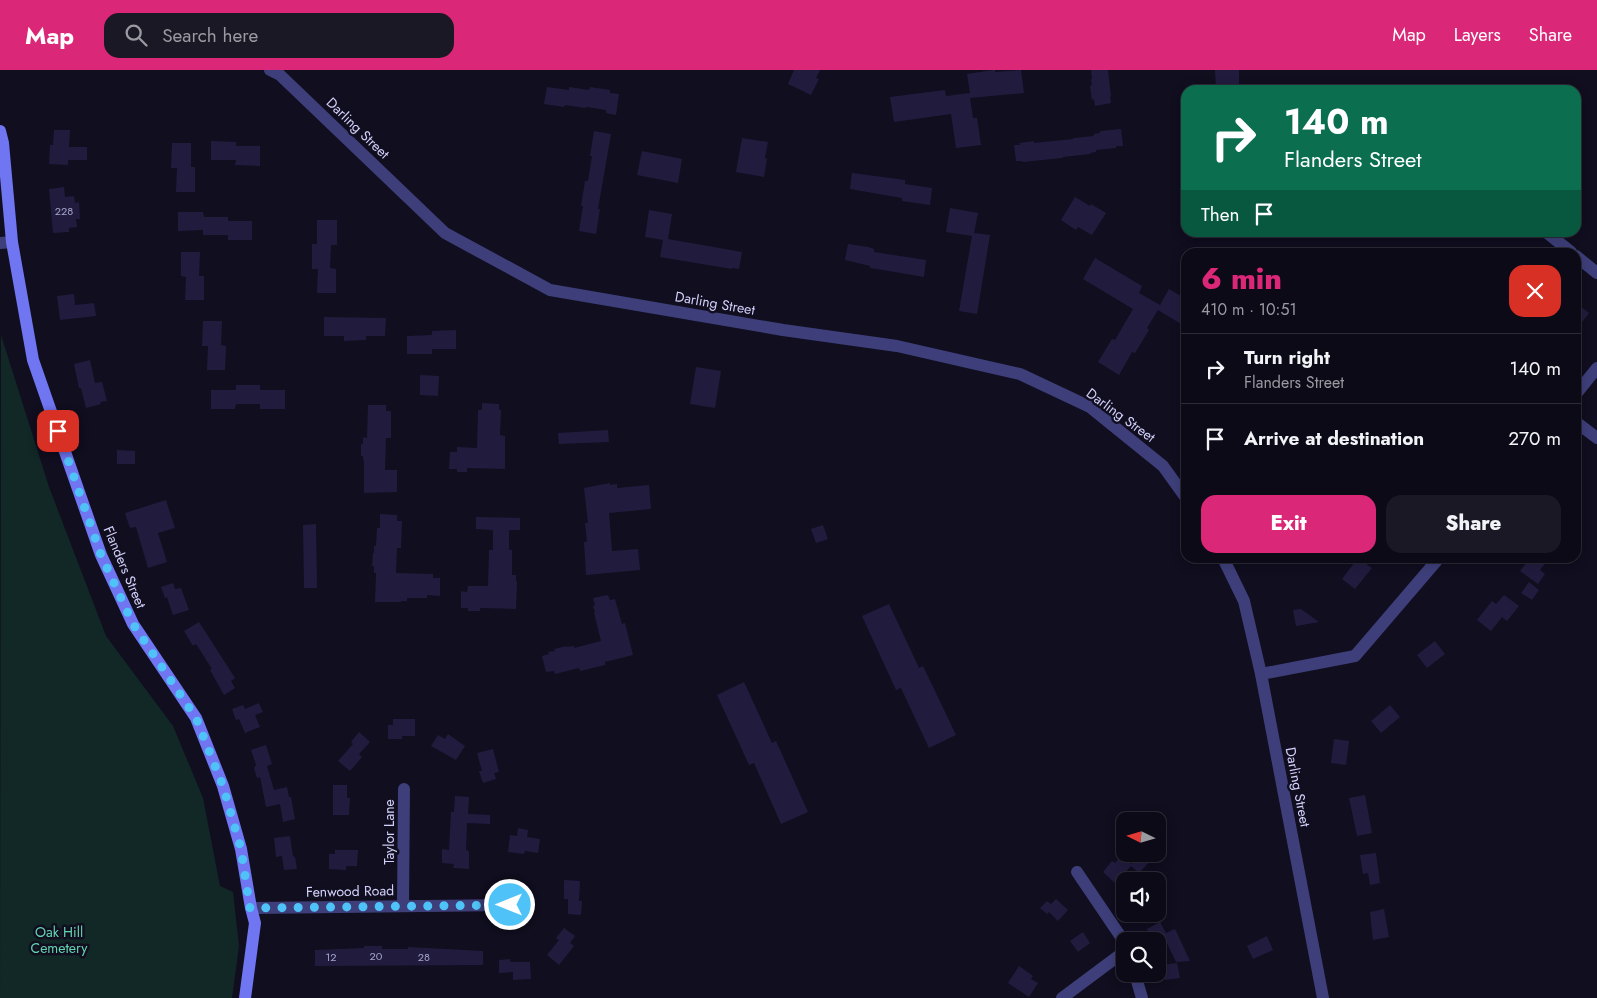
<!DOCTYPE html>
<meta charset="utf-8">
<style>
:root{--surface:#0c0a17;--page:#1a1824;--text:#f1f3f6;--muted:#9a9aa1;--line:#2c2b36;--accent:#db2777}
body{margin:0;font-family:Jost,sans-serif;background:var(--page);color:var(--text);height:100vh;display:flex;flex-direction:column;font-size:19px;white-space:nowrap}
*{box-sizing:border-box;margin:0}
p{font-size:16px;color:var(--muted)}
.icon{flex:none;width:28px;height:28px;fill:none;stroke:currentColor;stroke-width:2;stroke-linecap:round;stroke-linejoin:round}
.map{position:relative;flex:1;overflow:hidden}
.sheet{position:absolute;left:1181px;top:178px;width:400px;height:315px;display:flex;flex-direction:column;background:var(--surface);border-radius:15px;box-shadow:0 2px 12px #0003,0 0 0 1px var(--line)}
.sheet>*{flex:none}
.hud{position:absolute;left:1181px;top:15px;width:400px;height:152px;border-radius:15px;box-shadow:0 2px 12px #0003,0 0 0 1px var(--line);background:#0b6e4f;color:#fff;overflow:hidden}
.needle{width:32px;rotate:275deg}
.controls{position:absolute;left:1116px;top:742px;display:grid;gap:10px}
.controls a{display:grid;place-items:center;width:50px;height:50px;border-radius:10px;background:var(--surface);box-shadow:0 2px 12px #0003,0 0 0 1px var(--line);font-size:25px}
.pin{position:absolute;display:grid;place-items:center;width:42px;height:42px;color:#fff;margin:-21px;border-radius:10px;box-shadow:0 2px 8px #0006}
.me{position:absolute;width:55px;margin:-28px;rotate:270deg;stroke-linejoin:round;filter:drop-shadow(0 0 4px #0008)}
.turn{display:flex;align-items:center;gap:18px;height:105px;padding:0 20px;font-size:22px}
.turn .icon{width:65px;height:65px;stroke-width:2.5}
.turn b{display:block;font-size:35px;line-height:42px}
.then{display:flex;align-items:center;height:48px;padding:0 20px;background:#0003;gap:10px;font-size:19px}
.round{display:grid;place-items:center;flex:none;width:52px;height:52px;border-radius:15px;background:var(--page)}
.head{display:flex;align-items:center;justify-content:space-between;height:85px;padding:0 20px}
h1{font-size:30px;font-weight:800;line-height:38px;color:var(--accent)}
.button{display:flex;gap:10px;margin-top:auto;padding:10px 20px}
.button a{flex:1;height:58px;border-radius:15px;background:var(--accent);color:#fff;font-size:20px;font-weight:800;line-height:58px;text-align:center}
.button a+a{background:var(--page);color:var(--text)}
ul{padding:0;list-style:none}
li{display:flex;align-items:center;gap:15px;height:70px;padding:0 20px;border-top:1px solid var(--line)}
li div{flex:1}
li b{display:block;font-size:19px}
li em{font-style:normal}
header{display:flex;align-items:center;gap:30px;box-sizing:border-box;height:70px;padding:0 25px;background:var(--accent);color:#fff}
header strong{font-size:24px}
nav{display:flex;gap:28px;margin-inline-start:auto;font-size:18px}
.search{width:350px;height:45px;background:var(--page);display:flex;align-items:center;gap:12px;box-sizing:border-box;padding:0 18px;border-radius:15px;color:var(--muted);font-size:19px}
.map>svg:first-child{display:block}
.green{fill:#122826}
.building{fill:#211c3e}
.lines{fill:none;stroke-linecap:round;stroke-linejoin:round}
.street{stroke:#3e3f7a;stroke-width:12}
.secondary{stroke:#7075f2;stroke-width:12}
.route{stroke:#4fc3f7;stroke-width:9;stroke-dasharray:0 16.2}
.labels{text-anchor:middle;stroke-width:5;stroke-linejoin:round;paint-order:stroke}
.number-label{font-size:11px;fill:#a6a4cc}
.street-label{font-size:14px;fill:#d3d1fb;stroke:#100e1f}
.park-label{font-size:14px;fill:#64d4b1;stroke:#100e1f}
</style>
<header>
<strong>Map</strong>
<div class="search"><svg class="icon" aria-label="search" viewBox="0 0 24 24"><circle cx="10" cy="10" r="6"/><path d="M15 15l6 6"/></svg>Search here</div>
<nav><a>Map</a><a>Layers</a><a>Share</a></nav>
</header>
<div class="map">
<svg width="1597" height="928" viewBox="0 0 1597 928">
<rect width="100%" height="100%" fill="#100e1f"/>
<path class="green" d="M1 265 49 417 106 566 173 656 203 728 220 816 233 822 239 876 232 928H0Z"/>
<g class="building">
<path d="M794 0H820L816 8 819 9 811 25 788 14Z"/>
<path d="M993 0H995V2L1021 0 1024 23 970 28 973 48H977L981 75 956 78 951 44 894 52 890 27 945 20 946 26 970 23 967 4Z"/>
<path d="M1091 0H1108L1111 26 1110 27 1111 33 1095 36 1094 29 1092 30 1090 16 1092 15 1091 9H1092Z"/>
<path d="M1215 0H1239V20H1216Z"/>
<path d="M547 17 569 20V17L589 20 590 17 610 20V23L619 24 616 45 606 43V40L587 37 585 38 565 35 564 37 544 34Z"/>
<path d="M1121 59 1123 76H1116V78L1096 80V82L1090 83V84L1063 87 1062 88 1023 92 1022 91H1016L1014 75H1020L1019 73 1034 71V73L1073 69 1074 68 1094 66V64L1100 63V61Z"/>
<path d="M54 60H70L69 77H87V90H68V95L49 94 50 75H53Z"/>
<path d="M594 61 611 64 598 139H600L596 164 579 161 583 136H581L585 111H588L592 86H590Z"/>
<path d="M742 68 768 72 765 88 767 89 764 107 736 102Z"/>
<path d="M211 71 236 72V76H260V96L235 95 236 90H211Z"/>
<path d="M172 73H191V97H195V122H176L177 98H171Z"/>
<path d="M642 81 682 89 678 113 637 105Z"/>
<path d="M852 103 905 110V114L932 118 930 135 902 131V128L850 119Z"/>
<path d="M64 117 65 127 74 126 75 133 79 132 80 149H76L77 157 69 158V162L53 163 49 119Z"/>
<path d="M1075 127 1090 136 1091 134 1106 143 1092 165 1078 157 1076 160 1061 150Z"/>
<path d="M950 138 978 143 974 163 990 165 977 244 959 241 972 166 946 162Z"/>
<path d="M649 140 672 144 668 169 742 182 739 199 732 198V199L660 187 663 170 645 167Z"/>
<path d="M178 142H203L204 147H228V151H252V170H228V165H203V160L178 161Z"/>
<path d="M317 150H337V175H331L330 198 336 199V223H317L318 199H312V174H317Z"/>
<path d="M848 174 868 177 874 179V182L926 190 924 207 877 199 870 198V196L845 190Z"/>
<path d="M181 182H200L199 206H204V230H185L186 207 181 206Z"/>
<path d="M1095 188 1142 216 1139 223 1160 235 1169 219 1186 229V257L1158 240 1147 258 1149 260 1135 283 1132 282 1119 305 1098 292 1112 269 1115 270 1133 239 1083 209Z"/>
<path d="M74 224 75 235 94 233 96 246 60 250 57 226Z"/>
<path d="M1576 233 1589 243 1576 260Z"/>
<path d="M324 247 386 248 385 266H366V270L344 271V266H324Z"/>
<path d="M203 251H222L221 275 226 276 225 300H207L208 276H202Z"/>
<path d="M456 260V279H432V284H407V266L432 265V261Z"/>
<path d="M90 290 95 313 102 312 107 331 100 332 101 334 86 338 81 318H79L74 294Z"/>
<path d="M696 297 721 301 715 338 690 334Z"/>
<path d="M420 305 439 306 438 326 420 325Z"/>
<path d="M236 315H260V320H285V339H260V334H236L235 339H211V320H236Z"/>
<path d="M482 333 499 334V340H501L500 365 505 366V399L467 398V402H457V399H449L450 382H457V377L477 378 478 340H482Z"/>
<path d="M368 335H386V341H391V368H386L385 400H397V422L364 423V394L363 386H361V374H363V367L367 368Z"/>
<path d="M608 360 609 372 559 374 558 363Z"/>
<path d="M117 380 135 381V394H117Z"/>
<path d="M610 413V415L617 414V418L649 415 651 439 609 443 612 481 638 479 640 500 586 505 584 472H587L585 453H588L584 418Z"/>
<path d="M166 430 175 458 158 463 167 492 148 498 136 457 130 458 125 443Z"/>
<path d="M380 444 397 445V451H402L401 478H397L396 503 433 504V508H440V526L427 525V528H407V531H401V532H375L376 503H374V496H372L373 483H374V476H376L377 458H380Z"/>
<path d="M476 447 520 448V460H509V480H512V505H516V511H517L516 539 480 538V541H468V538H461V521L467 522 468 516H488L489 480H493V460L476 459Z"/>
<path d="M316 454 317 518H304L303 455Z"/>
<path d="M823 455 828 469 816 473 811 459Z"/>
<path d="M1358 488 1372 498 1355 519 1342 509Z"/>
<path d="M1530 488H1549L1540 500 1545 504 1538 514 1520 501Z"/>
<path d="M1529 512 1539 520 1532 530 1521 523Z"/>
<path d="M173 513 175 519 181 518 189 540 173 545 167 527 165 528 161 517Z"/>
<path d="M608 525 610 530 615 529 622 554 625 553 633 585 605 592V595L580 601 579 598 555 604 554 601 546 602 542 586 549 584 548 582 555 581 554 579 567 576V577L574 576V578L601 571 594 543 595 542 593 536 595 535 593 528Z"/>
<path d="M1504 525 1519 536 1507 551 1502 547 1491 561 1477 550 1492 531 1496 534Z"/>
<path d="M889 534 919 598 923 596 956 665 929 678 901 618 896 620 862 546Z"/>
<path d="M1301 539 1319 552 1296 556 1293 540Z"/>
<path d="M199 552 235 608 231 611 235 618 224 625 210 600 212 599 196 574 193 576 184 561Z"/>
<path d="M1435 571 1445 584 1427 598 1417 585Z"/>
<path d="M744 612 772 673 776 671 808 742 781 754 754 693 749 695 717 625Z"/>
<path d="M259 633 263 642 255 645 260 657 245 663 239 649 236 650 232 639 243 635 245 639Z"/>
<path d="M1390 635 1400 647 1381 663 1371 651Z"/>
<path d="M393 649H415V666H402V669H388V655H393Z"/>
<path d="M359 662 370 672 359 684 362 687 350 701 338 691 353 674 351 672Z"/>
<path d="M448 664 465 676 456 690 431 676 438 665 445 669Z"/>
<path d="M1334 669 1349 671 1346 695 1331 693Z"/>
<path d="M266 675 272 694 267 696 274 720 287 717 289 727H291L295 749 283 752 280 734 266 737 260 707 257 708 254 698 256 695 251 680Z"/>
<path d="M493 679 499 702 494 703 496 709 483 713 479 701H482L477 683Z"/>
<path d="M333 715H347V728H350L349 745H333Z"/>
<path d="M1365 725 1372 763 1357 766 1349 728Z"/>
<path d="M455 726 469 727 468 744 490 745V754L467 753 466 780 469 781V799L453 798 454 794 442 793V779L449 780 451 742H454Z"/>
<path d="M518 758 528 760 527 767 540 769 538 783 525 781 524 784 508 782 510 765 517 766Z"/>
<path d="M290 766 293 786 295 787 297 799 284 800 282 786 276 787 274 768Z"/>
<path d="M335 780H358L357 796H346V800L329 799V784H335Z"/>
<path d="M1376 783 1380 813 1370 815 1368 803 1363 804 1360 785Z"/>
<path d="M1140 784H1144L1151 790 1139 803 1131 796 1115 813 1103 802 1112 791 1115 793 1122 785 1131 794Z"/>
<path d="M564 810 580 811 579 831H582L581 845 568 844V829H564Z"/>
<path d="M1056 829 1068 840 1058 851 1049 842 1047 844 1040 838 1047 831 1051 834Z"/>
<path d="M1384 839 1389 867 1373 870 1370 842Z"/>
<path d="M1160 852 1166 863 1175 859 1190 891 1176 892 1165 869 1160 871H1153L1147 859Z"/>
<path d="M564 858 575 866 570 873 574 876 559 895 547 885 559 870 556 868Z"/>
<path d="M1083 862 1090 873 1078 882 1070 871Z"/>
<path d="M1267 866 1273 880 1253 889 1247 876Z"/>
<path d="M364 876H382V879H408V877L483 881V895L315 896V880L364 878Z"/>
<path d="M510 889V892H530L531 909 513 910V902L499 903V890Z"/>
<path d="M1177 893 1180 908 1165 910 1162 895Z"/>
<path d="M1019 896 1033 906 1031 909 1038 913 1029 927 1008 913Z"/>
</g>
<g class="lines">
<g class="street">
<path d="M270 0 280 5 445 163 550 220 783 260 897 276 1020 304 1090 337 1163 396 1186 428"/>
<path d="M1546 162 1571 182"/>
<path d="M0 173 12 172"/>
<path d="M1576 186 1597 203"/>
<path d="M1576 324 1597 298"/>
<path d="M1576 352 1597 368"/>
<path d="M1223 488 1244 531 1261 604 1323 928"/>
<path d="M1261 604 1355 586 1439 488"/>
<path d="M1077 802 1125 873"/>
<path d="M403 836 404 719"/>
<path d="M251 838 509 835"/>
<path d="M1135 904 1142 928"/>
<path d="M1062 928 1125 881"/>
</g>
<path class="secondary" d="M0 61 3 73 12 172 33 290 101 485 133 554 196 648 223 716 241 779 251 838 255 853 245 928"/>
</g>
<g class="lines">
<path class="route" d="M58 361 101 485 133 554 196 648 223 716 241 779 250 838 510 835"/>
</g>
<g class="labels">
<g class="number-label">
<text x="64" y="145">228</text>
<text x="376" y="890">20</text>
<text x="331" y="891">12</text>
<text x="424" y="891">28</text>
</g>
<g class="street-label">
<text transform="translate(358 58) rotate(44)" y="5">Darling Street</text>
<text transform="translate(715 233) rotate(10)" y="5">Darling Street</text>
<text transform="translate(1121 345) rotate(36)" y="5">Darling Street</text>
<text transform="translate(125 497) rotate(67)" y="5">Flanders Street</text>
<text transform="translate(1298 717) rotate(79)" y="5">Darling Street</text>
<text transform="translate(389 762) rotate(-90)" y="5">Taylor Lane</text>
<text transform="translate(350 821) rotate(-1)" y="5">Fenwood Road</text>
</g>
<g class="park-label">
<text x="59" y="867">Oak Hill<tspan x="59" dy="16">Cemetery</tspan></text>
</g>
</g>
</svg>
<div class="controls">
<a><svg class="needle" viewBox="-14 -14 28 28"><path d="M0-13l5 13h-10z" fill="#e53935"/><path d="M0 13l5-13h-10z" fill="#9a9aa1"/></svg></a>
<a><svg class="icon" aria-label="sound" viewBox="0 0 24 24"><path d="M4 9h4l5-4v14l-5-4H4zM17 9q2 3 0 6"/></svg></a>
<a><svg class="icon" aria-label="search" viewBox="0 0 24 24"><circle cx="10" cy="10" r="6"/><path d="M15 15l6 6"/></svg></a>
</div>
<div class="pin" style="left:58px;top:361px;background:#d93025"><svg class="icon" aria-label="arrive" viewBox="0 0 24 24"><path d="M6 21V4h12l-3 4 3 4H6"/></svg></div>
<svg class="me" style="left:510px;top:835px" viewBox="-20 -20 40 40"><circle r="17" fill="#4fc3f7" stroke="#fff" stroke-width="3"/><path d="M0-11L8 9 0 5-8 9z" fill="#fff"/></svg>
<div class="hud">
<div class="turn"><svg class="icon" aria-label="right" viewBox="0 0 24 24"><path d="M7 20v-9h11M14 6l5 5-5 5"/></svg><div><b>140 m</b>Flanders Street</div></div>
<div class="then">Then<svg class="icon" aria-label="arrive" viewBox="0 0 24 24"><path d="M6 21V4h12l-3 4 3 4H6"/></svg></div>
</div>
<section class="sheet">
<div class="head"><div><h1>6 min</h1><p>410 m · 10:51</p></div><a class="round" style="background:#d93025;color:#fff"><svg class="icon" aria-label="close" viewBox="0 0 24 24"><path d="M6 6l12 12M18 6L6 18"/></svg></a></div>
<ul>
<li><svg class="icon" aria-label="right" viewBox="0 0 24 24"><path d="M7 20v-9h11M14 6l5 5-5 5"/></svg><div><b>Turn right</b><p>Flanders Street</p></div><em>140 m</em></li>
<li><svg class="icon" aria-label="arrive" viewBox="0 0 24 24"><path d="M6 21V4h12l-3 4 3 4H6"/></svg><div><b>Arrive at destination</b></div><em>270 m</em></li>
</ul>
<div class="button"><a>Exit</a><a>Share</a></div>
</section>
</div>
